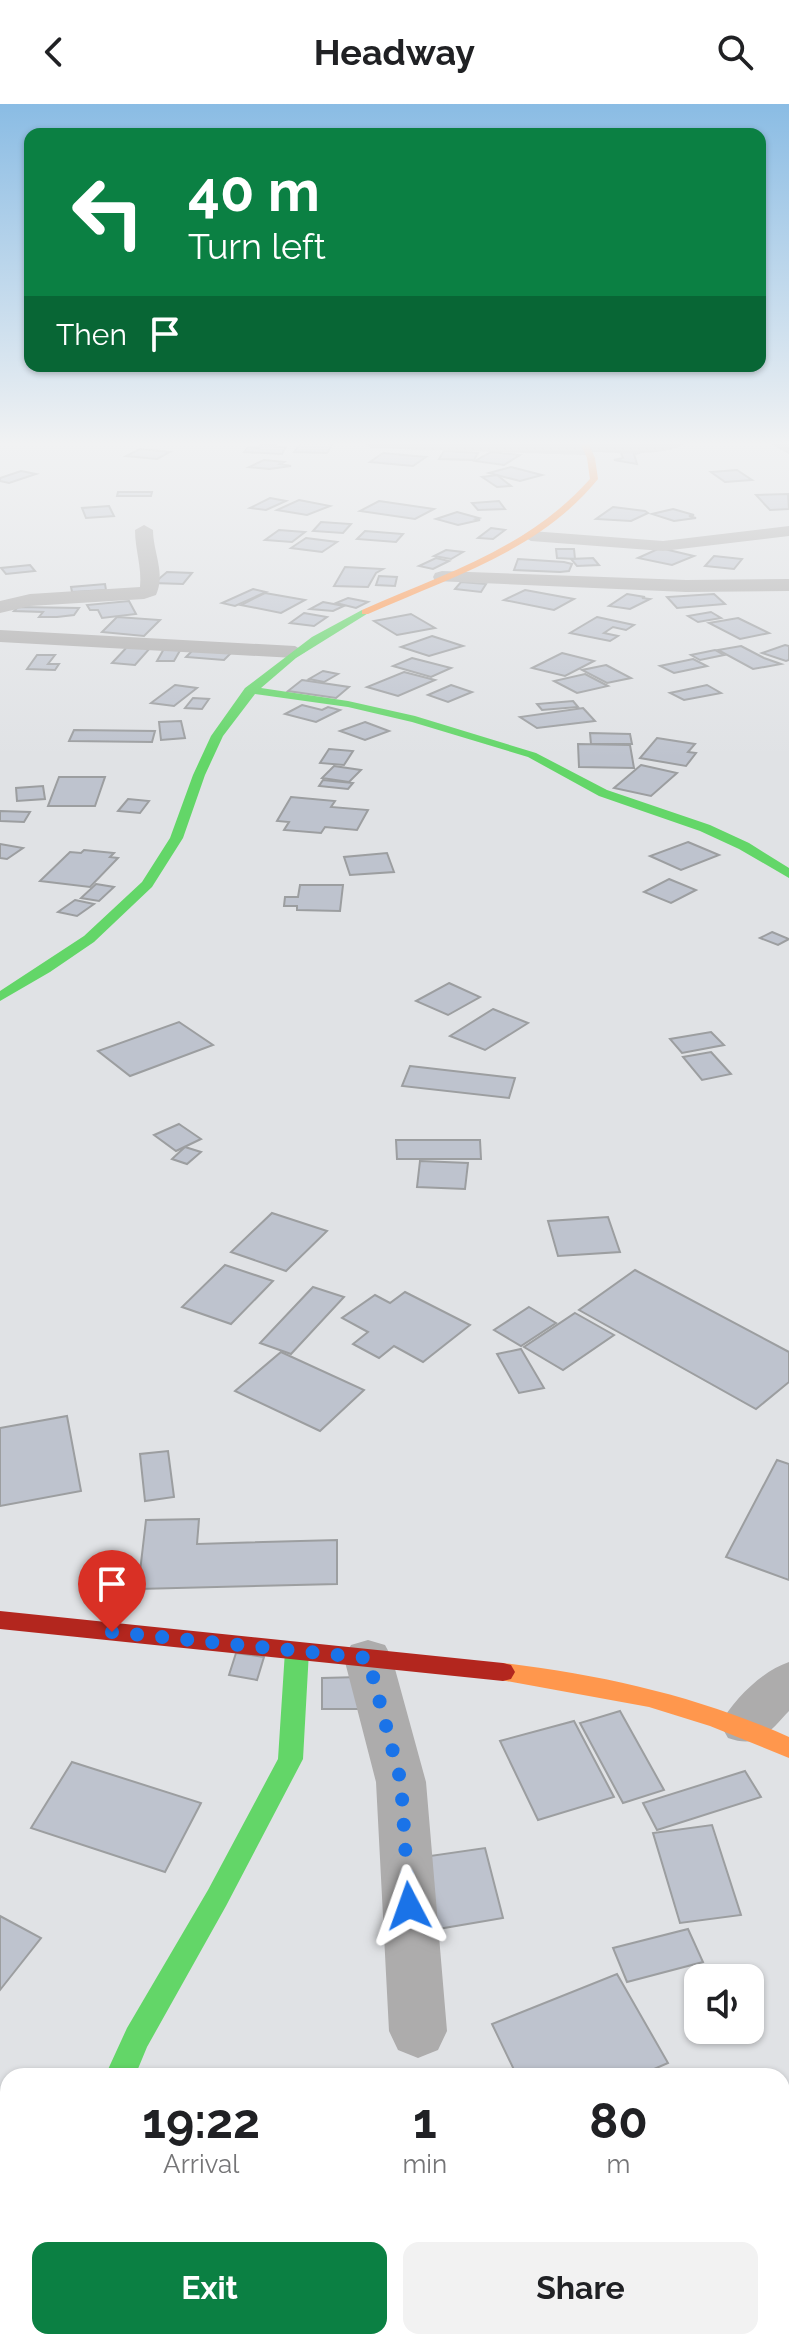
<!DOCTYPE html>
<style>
:root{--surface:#fff;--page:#f2f2f2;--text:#202124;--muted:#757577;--accent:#0b8043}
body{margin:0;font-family:Raleway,sans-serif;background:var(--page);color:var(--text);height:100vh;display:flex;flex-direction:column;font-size:30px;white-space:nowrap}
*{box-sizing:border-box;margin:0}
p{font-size:26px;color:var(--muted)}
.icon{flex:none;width:44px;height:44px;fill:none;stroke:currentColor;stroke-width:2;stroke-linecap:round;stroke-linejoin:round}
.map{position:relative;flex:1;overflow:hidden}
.sheet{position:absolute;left:0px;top:1964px;width:790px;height:282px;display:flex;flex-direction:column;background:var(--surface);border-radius:24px 24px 0 0;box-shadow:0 2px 6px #0004}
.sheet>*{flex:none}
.banner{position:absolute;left:24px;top:24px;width:742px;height:244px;border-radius:16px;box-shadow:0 2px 6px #0004;background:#0b8043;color:#fff;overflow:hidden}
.controls{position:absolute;left:684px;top:1860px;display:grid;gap:16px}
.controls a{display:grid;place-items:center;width:80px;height:80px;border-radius:16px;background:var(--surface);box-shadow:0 2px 6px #0004;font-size:40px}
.pin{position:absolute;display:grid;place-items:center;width:68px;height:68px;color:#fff;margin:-82px -34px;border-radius:50% 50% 50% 0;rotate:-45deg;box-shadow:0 0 8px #0007}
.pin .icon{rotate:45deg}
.me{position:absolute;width:88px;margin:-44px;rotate:356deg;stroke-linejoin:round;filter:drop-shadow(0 0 6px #0008)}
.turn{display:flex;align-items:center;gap:28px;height:168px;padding:0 32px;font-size:36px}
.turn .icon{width:104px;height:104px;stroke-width:2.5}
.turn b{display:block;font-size:56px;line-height:68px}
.then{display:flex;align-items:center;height:76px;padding:0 32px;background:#0003;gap:16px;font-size:30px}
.eta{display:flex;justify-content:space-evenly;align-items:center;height:136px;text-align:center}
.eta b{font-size:48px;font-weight:700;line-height:56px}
.primary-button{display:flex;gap:16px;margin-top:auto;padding:16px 32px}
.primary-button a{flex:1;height:92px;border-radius:16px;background:var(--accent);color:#fff;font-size:32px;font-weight:700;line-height:92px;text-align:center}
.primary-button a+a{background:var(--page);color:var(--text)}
header{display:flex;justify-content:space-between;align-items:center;height:104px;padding:0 32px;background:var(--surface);font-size:36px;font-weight:700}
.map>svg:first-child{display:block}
.building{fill:#bec3ce;stroke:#9c9ea0;stroke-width:2}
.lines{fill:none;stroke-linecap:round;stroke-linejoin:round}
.street{fill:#adacac;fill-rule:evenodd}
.fast{fill:#63d668;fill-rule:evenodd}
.slow{fill:#ff974d;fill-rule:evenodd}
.jam{fill:#b3261e;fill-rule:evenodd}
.route{stroke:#1a73e8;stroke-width:14;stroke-dasharray:0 25.2}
</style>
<header><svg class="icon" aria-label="back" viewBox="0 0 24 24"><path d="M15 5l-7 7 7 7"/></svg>Headway<svg class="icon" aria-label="search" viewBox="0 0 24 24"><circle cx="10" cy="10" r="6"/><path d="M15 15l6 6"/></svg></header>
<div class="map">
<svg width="789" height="2245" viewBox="0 0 789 2245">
<rect width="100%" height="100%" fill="#e0e2e5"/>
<g class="building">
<path d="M301 339H333L327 349 294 348Z"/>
<path d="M261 340 276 341 275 343H286L282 350 244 348 248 343 259 344Z"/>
<path d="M140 345 170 348 157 355 126 352Z"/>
<path d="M444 347 478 349 474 356 439 355Z"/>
<path d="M633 347 640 349 634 350 637 360 614 356 623 354 621 349Z"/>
<path d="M491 348 520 351 504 361 475 357Z"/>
<path d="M383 349 426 353 413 362 370 358Z"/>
<path d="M264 356 284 358 280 360 291 362 269 365 249 363Z"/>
<path d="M511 363 542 371 520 377 489 369Z"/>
<path d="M737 366 752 376 725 378 711 368Z"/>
<path d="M21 367 36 370 9 379 0 377V374Z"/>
<path d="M497 371 511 382 497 383 482 373Z"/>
<path d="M118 388H152L151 392H117Z"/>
<path d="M788 390 789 405 770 406 756 391Z"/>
<path d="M270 394 286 397 266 406 250 404Z"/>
<path d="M299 396 330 402 307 411 277 406Z"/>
<path d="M379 397 434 405 415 415 360 407Z"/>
<path d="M499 397 505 405 478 406 472 399Z"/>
<path d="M109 402 114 412 86 414 82 404Z"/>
<path d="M613 403 645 407 648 409 631 417 596 415Z"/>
<path d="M673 405 694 411 689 412 696 414 674 417 652 410Z"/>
<path d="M457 408 479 414 476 415 480 416 458 421 436 415Z"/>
<path d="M321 418 351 420 343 429 313 427Z"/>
<path d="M491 424 505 426 493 435 478 434Z"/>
<path d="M279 426 305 428 292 438 265 436Z"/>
<path d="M365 427 403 430 396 438 357 435Z"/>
<path d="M306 434 337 438 322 448 291 444Z"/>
<path d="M660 444 694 452 672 461 638 454Z"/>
<path d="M556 445H574L575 455 557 454Z"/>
<path d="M446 446 463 448 451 455 434 452Z"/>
<path d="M714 452 742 455 734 465 705 462Z"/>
<path d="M436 454 449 457 433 465 419 462Z"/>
<path d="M593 454 599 461 577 462 571 455Z"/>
<path d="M518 455 564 458 572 460 569 467 560 468 514 466Z"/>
<path d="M30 461 35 467 6 470 1 464Z"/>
<path d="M345 463 383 465 376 469 368 483 334 482Z"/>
<path d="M167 468 192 469 183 480 154 479Z"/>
<path d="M379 472 397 473 395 482 376 481Z"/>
<path d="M461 478 486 480 481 488 455 485Z"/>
<path d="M105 480 106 486 72 488 71 483Z"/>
<path d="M253 485 266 488 235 502 222 499Z"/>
<path d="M525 486 574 495 554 506 504 496Z"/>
<path d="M265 489 305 496 281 509 241 501Z"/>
<path d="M627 490 645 493 642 494 650 495 630 505 609 502Z"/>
<path d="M714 490 725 500 677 504 667 493Z"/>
<path d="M348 494 368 498 356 504 336 499Z"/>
<path d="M129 497 136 510 102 514 98 506H90L87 501Z"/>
<path d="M323 498 344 502 333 507 310 505Z"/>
<path d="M18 503 79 504 74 511 57 513H39L43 508 14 507Z"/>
<path d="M711 508 721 514 698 518 688 512Z"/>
<path d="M304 509 327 513 314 522 290 519Z"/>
<path d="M411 510 435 524 397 531 374 517Z"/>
<path d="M117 513 160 516 144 532 102 528Z"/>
<path d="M597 513 634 521 626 526 613 523 604 529 618 532 610 537 570 529Z"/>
<path d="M738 514 769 529 740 535 709 519Z"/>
<path d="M432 532 463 542 429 552 401 543Z"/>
<path d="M785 541 789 542V556L786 557 762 549Z"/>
<path d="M128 542 151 543 135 561 112 559Z"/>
<path d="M741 542 764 554 781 560 753 565 718 546Z"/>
<path d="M165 543H182L174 557H157Z"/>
<path d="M194 545 232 548 224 556 186 553Z"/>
<path d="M715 546 724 551 700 556 691 551Z"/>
<path d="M562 549 594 557 565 572 532 564Z"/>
<path d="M37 551H55L48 560H59L55 566 27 565Z"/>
<path d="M412 554 451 564 431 573 393 562Z"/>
<path d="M693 555 707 562 674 569 660 562Z"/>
<path d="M606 561 631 574 607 579 582 566Z"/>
<path d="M323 567 338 570 324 578 309 575Z"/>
<path d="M404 568 435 576 398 592 367 583Z"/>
<path d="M585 570 608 582 577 589 554 577Z"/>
<path d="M302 576 349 583 336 594 288 587Z"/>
<path d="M175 581 197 584 174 602 151 599Z"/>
<path d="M451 581 472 588 448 598 428 591Z"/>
<path d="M707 581 721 589 684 596 670 589Z"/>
<path d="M193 594 209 595 202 605 185 604Z"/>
<path d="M573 597 578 603 542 606 537 600Z"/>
<path d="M302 601 322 606 328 603 340 606 316 618 285 610Z"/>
<path d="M583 604 595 617 537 624 520 613Z"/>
<path d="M181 617 185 634 161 636 159 618Z"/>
<path d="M365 618 389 627 365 636 340 627Z"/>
<path d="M74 626 155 627 152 638 69 637Z"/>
<path d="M590 629 630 630 632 640H591Z"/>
<path d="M657 634 695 640 688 648 696 649 686 662 640 654Z"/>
<path d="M578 640 630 641 634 664 579 663Z"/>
<path d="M329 645 353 647 344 661 320 659Z"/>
<path d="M641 661 677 669 651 692 614 684Z"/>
<path d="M334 662 361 666 349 678 322 674Z"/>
<path d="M59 673H105L95 702H48Z"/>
<path d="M323 676 353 679 348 685 319 682Z"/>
<path d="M43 682 45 695 17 697 16 684Z"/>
<path d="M291 693 335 697 331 703 368 706 357 726 325 723 321 729 284 726 289 718 277 717Z"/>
<path d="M128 695 149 697 140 709 118 707Z"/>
<path d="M0 707 30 708 24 718 0 717Z"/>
<path d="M688 738 719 751 681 766 650 752Z"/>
<path d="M0 740 23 744 7 755 0 754Z"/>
<path d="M84 746 114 749 110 753 118 754 90 783 40 777 70 748 81 749Z"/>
<path d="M387 749 394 768 350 771 344 753Z"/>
<path d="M669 775 696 786 671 799 644 788Z"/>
<path d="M96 780 114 783 99 797 81 794Z"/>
<path d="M300 781H343L340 807 297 806V802H284L285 793H298Z"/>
<path d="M75 796 94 800 77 812 58 808Z"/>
<path d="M772 828 789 835 778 841 760 834Z"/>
<path d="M449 879 480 893 448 911 416 897Z"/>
<path d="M493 905 528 919 485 946 450 932Z"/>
<path d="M179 918 213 941 130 972 98 947Z"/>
<path d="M711 928 724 941 682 949 670 935Z"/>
<path d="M711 948 731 970 702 976 683 953Z"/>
<path d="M410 962 515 974 509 994 402 982Z"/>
<path d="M179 1020 201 1035 176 1047 154 1031Z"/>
<path d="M396 1036H480L481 1055H397Z"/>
<path d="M185 1043 201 1048 187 1060 172 1055Z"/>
<path d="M420 1057 468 1059 465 1085 417 1083Z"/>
<path d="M272 1109 327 1127 286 1167 231 1148Z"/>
<path d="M608 1113 620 1148 558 1152 548 1117Z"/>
<path d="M225 1161 273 1177 231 1220 182 1203Z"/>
<path d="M635 1166 789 1248V1278L756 1305 579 1206Z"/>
<path d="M313 1183 344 1193 291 1250 260 1239Z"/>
<path d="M405 1188 470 1221 423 1258 394 1242 379 1254 353 1240 368 1228 342 1214 375 1191 390 1199Z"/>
<path d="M529 1203 556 1219 521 1242 494 1226Z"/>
<path d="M575 1209 614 1231 563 1266 524 1243Z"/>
<path d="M521 1245 544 1284 519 1289 497 1250Z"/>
<path d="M281 1248 364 1286 320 1327 235 1287Z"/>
<path d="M67 1312 81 1387 0 1402V1324Z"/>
<path d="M168 1347 174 1393 145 1397 140 1350Z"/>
<path d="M777 1356 789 1360V1476L726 1453Z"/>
<path d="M199 1415 197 1440 337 1436V1480L138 1485 146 1416Z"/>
<path d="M236 1549 264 1553 257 1576 229 1571Z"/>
<path d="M360 1573 359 1605H322V1574Z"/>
<path d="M620 1607 664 1686 623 1699 580 1619Z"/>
<path d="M574 1617 614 1693 538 1716 500 1637Z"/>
<path d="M72 1658 201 1699 165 1768 31 1724Z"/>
<path d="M745 1667 761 1693 657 1726 643 1699Z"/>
<path d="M712 1721 741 1811 680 1819 653 1729Z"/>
<path d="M485 1744 503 1814 438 1825 423 1753Z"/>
<path d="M0 1812 41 1834 0 1886Z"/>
<path d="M688 1825 703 1858 627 1878 613 1844Z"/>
<path d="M617 1870 668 1959 638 1972H517L492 1920Z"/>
<path d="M167 2238H264L254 2245H171Z"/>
</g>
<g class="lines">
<g class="street">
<path d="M363 339H686C667 353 617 349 593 348L587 351 371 344Z"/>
<path d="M769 339H789V350Z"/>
<path d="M144 421 153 426C153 448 166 470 156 491L144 495 30 502 0 509V497L30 490 140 483C142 463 135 446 135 426Z"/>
<path d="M789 422V432L663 447 531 437 522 432 531 427 663 437Z"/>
<path d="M442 467 686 476 789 475V487L686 488 435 477 433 473 435 469Z"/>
<path d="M0 526 295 542 305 548 295 554 0 538Z"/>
<path d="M368 1536 385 1541 392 1554 426 1678 447 1927 438 1946 418 1954 398 1946 389 1927 376 1678 344 1554 351 1541Z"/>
<path d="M789 1558V1607C768 1629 759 1645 728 1634L720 1620C734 1595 762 1567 789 1558Z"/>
<path d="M8 2150V2222L0 2225V2153Z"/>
</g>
<g class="fast">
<path d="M362 506 370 508 296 554 261 584 348 597 415 612 536 649 607 686 710 721 749 739 789 764V774L739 745 700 727 599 692 528 653 412 618 348 603 255 590 223 632 205 671 183 734 152 783 94 838 50 868 0 897V887L84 832 142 778 170 734 193 671 211 632 245 584 312 533Z"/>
<path d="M297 1538 305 1541 309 1547 303 1655 226 1802 147 1943 135 1972H105L127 1924 208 1786 278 1655 285 1547 289 1541Z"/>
</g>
<g class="slow">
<path d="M580 339H588L595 354 598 375C540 447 450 473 368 510H362V506C444 470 529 444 590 375L587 354Z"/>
<path d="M503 1559C602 1571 697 1592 789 1633V1654L710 1622 649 1603 495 1575 491 1568 495 1561Z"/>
</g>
<path class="jam" d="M0 1507 503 1559 511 1561 515 1568 511 1575 503 1577 0 1525Z"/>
</g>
<linearGradient id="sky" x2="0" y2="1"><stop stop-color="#8abce4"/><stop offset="0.52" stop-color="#f1f2f3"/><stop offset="1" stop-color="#f1f2f3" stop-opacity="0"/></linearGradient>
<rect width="789" height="653" fill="url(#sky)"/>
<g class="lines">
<path class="route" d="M112 1528 368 1554 401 1678 409 1802"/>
</g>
</svg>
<div class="controls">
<a><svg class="icon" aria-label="sound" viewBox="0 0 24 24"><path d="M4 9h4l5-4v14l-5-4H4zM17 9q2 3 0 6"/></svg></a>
</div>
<div class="pin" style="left:112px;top:1528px;background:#d93025"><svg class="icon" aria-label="arrive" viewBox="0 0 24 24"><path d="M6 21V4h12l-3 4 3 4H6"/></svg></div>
<svg class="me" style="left:409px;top:1802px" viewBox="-20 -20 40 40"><path d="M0-17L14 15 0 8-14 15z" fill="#1a73e8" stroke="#fff" stroke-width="4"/></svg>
<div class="banner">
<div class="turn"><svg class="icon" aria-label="left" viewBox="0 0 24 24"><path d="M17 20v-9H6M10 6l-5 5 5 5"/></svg><div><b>40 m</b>Turn left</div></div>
<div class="then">Then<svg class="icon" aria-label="arrive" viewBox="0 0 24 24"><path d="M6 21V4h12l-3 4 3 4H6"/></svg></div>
</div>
<section class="sheet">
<div class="eta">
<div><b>19:22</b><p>Arrival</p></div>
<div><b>1</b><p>min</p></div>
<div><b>80</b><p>m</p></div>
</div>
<div class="primary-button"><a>Exit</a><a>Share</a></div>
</section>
</div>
